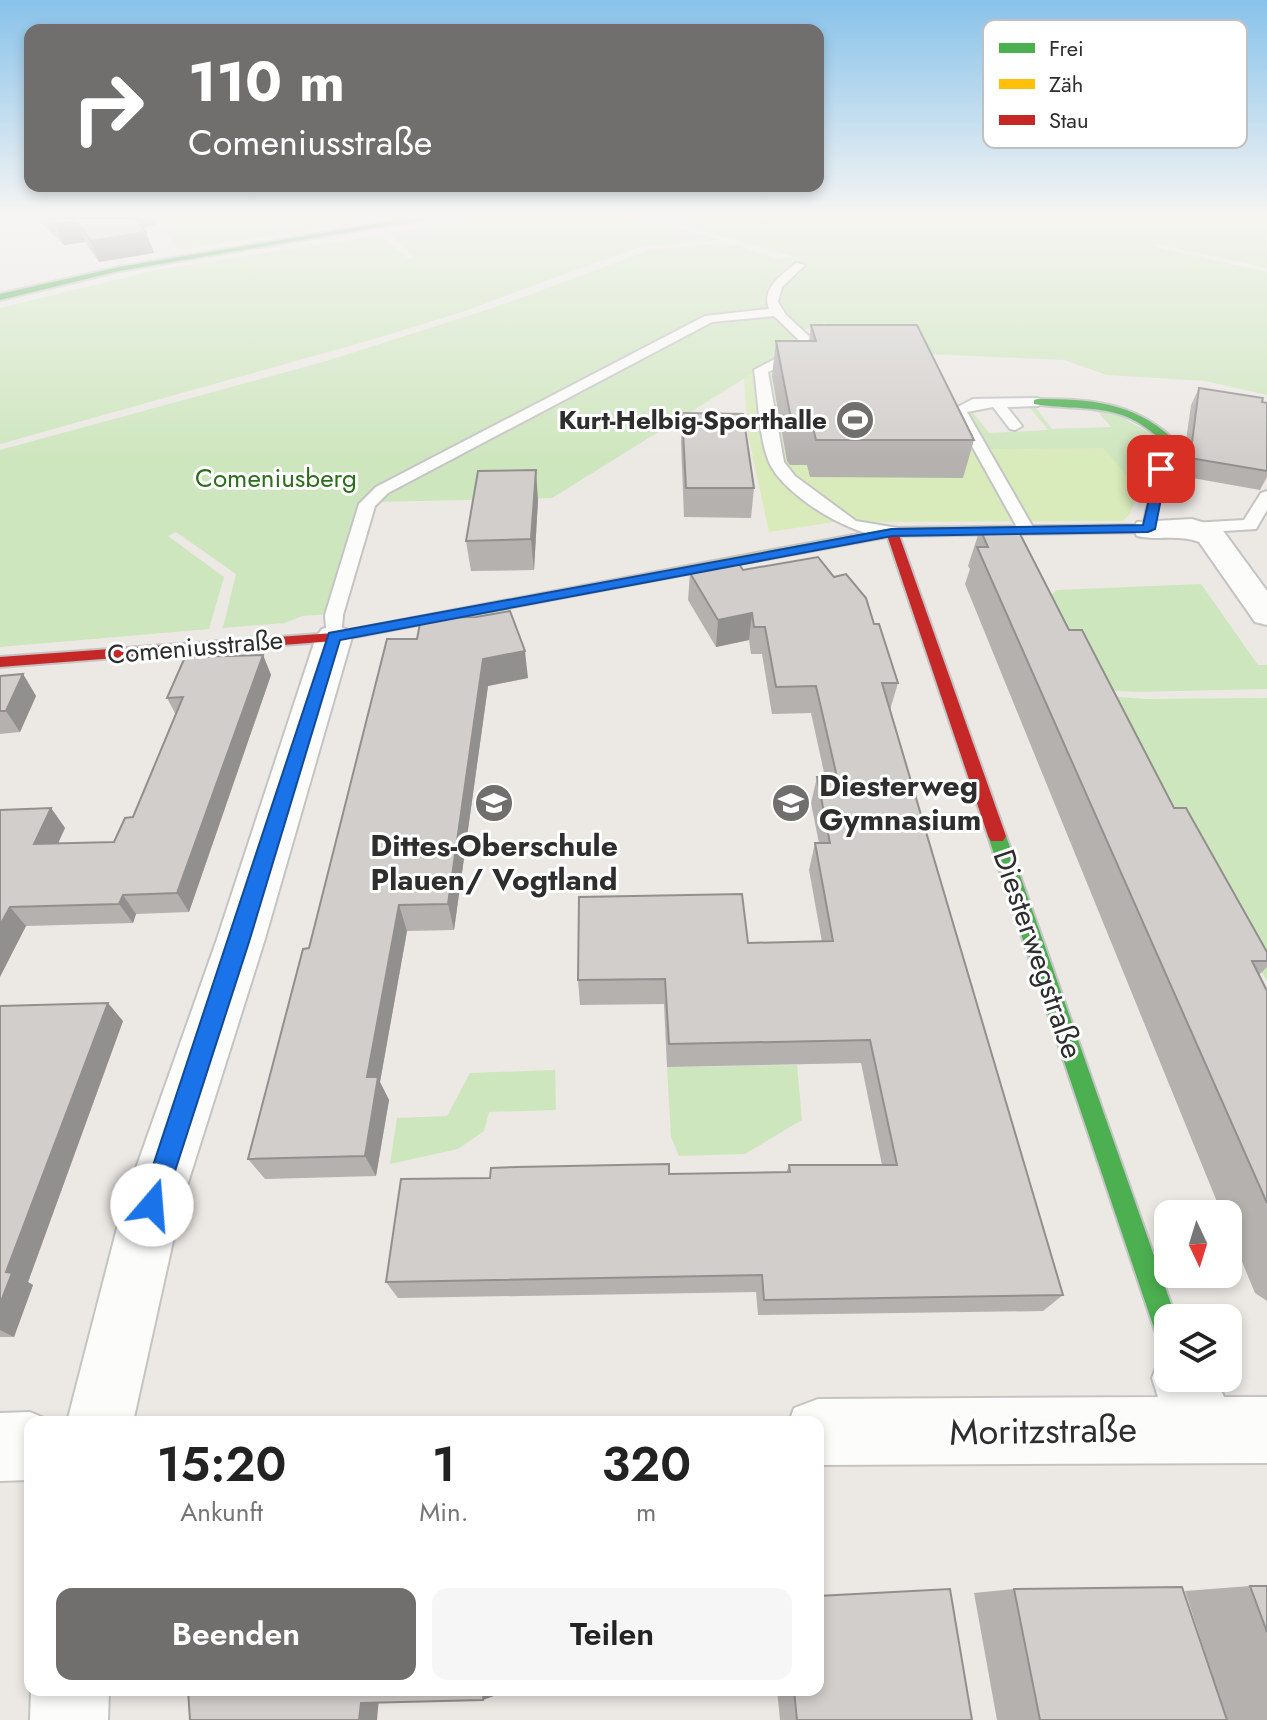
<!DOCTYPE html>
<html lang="de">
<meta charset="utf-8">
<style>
:root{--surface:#fff;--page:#f6f6f6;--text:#222;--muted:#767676;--accent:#706f6e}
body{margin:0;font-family:Jost,sans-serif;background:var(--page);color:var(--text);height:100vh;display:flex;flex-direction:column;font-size:30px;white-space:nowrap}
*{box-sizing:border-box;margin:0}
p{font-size:26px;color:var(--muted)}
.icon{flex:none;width:44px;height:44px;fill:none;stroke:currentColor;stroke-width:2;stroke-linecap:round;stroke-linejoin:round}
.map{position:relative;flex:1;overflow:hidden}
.details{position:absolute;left:24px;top:1416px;width:800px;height:280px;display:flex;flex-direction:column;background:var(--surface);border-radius:16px;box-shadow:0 4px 12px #0003}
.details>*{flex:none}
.top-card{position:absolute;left:24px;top:24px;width:800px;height:168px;border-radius:16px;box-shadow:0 4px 12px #0003;background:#706f6e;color:#fff;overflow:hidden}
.needle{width:52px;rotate:176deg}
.tools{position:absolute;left:1154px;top:1200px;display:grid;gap:16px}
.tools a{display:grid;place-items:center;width:88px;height:88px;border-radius:16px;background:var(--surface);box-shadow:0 4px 12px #0003;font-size:40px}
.pin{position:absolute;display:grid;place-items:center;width:68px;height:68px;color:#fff;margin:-34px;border-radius:16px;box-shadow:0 4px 12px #0006}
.me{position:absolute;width:88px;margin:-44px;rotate:18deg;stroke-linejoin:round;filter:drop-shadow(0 0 6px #0008)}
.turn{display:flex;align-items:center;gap:28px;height:168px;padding:0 32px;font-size:36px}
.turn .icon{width:104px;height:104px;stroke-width:2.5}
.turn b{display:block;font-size:56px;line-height:68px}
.eta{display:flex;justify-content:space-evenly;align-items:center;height:136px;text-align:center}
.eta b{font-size:48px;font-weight:600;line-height:56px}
.button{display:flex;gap:16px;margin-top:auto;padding:16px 32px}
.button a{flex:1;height:92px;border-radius:16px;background:var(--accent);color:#fff;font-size:32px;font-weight:600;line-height:92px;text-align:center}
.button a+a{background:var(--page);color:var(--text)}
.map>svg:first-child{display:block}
.green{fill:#cee6be}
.pitch{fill:#d9eabb}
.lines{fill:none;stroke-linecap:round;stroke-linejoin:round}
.lane-casing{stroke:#c5c4c5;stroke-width:4}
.street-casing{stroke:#c5c4c5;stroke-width:4}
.fast-casing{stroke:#c5c4c5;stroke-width:4}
.slow-casing{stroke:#c5c4c5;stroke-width:4}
.jam-casing{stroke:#c5c4c5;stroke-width:4}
.lane{fill:#fcfcfb;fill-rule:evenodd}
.street{fill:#fcfcfb;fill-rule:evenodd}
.fast{fill:#4caf50;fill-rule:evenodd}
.slow{fill:#ffc107;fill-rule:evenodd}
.jam{fill:#c62828;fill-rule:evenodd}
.wall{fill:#b4b1af}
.shaded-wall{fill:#92908e}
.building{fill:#d1cecb;stroke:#92908e;stroke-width:2}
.route{fill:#1a73e8;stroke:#114b97;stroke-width:2}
.labels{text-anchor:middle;stroke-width:6;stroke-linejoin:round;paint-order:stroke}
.far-poi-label{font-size:26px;font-weight:bold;fill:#2e2e2e;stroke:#fff;text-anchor:end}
.far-park-label{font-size:26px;fill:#2c6e1b;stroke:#fff}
.far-street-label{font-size:26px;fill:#2e2e2e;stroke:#fff}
.poi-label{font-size:30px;font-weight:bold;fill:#2e2e2e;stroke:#fff;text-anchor:start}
.street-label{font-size:30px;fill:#2e2e2e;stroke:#fff}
.near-street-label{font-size:36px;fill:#2e2e2e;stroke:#fff}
.key{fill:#fff;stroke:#c0c0c0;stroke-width:2}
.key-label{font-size:22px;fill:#2e2e2e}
</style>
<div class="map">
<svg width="1267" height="1720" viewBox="0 0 1267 1720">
<rect width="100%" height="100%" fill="#ece8e4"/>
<g class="green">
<path d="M156 218H363L365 221 179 250Z"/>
<path d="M480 218C562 218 642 212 721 240L639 247 462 312 371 340 0 444V308L156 270 379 235 408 258 414 257 390 233Z"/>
<path d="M658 218H1267V268L1154 243 1155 247 1267 272V395L1205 381 1107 375 1064 360 926 354 817 333 827 324 824 323 795 334 798 341 790 350 552 498 375 502 344 613 302 616 285 623 223 628 236 574 176 532 168 536 224 577 209 629 0 647V450L323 362 496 307 650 250 718 244 738 245 776 259 791 256Z"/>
<path d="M985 405 990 410 972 411 989 433 1048 430 1030 408H1013V406L1051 405 1036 408 1052 429 1111 427 1094 407H1103L1159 438 1145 485 1139 491 1124 474 985 449 965 409Z"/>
<path d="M1201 584 1258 665H1267V689L1134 692 1091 689 1046 599 1057 590Z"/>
<path d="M1095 695 1145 699 1267 698V981Z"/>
<path d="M797 1065 802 1120 745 1154 679 1156 671 1137 667 1067Z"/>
<path d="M555 1070 556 1110 489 1112 484 1131 458 1149 390 1164 397 1118 447 1116 470 1073Z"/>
</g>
<path class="pitch" d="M790 350 944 402 985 449 1104 448 1139 491 1130 514 1123 521 834 522 769 532 748 434 744 378Z"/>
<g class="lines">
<g class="lane-casing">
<g id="lane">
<path d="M796 263 805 265 782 287 778 302 786 315 811 338 805 354 768 372 784 462 795 476 856 521 898 528V536C862 544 783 496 769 462 759 439 758 396 754 370L794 349 798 339 774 316 712 322 388 493 375 506 343 615 341 641H327L325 615 359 504 376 487 705 316 769 309C761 288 782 275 796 263Z"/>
<path d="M973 399 1038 398 1045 402 1038 406 1007 407 1022 426 1015 430 1010 429 993 407 967 412 1034 529 1032 533H1020L1018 529 952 410Z"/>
<path d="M1267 491V510L1256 529 1192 533 1184 528 1192 523 1244 520 1261 493Z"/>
</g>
</g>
<g class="street-casing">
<g id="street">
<path d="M1192 519 1221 528 1267 591V625L1255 622 1199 542C1179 534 1158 541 1137 536L1133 529 1137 522Z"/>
<path d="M334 626 346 629 352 637 264 942 181 1205 133 1422H67L123 1205 216 942 316 637 322 629Z"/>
<path d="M1168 1352V1378H1216L1224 1397H1267V1463L818 1465V1422H789L794 1408 818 1399 1158 1397 1152 1378 1161 1355Z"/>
<path d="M30 1412 54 1422H30V1480L0 1481V1413Z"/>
<path d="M31 1690H109L108 1720H30Z"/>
</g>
</g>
<g class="fast-casing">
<g id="fast">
<path d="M412 218H431L119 271 0 300V294L119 267Z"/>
<path d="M1038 399C1089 399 1133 402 1172 438L1152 532 892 536 767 559 761 555 767 551 892 528 1143 525 1162 441C1120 400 1086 412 1034 404V400Z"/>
<path d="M997 829 1006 836 1176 1318H1168V1344L1159 1340 1155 1331 988 836Z"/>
</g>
</g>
<g class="slow-casing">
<path id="slow" d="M767 551 772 552V558L423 624 416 620 423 616Z"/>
</g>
<g class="jam-casing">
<g id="jam">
<path d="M892 528 898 532 1006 836 1003 841H991L988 836 886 532Z"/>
<path d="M423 616 430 620 428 623 334 641 0 667V657L334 633Z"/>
</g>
</g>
<use href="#lane" class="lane"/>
<use href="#street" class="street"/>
<use href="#fast" class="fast"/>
<use href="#slow" class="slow"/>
<use href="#jam" class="jam"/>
</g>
<g class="wall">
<path d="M36 218H153L155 225 142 227 154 253 99 262 85 242 64 245Z"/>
<path d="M811 325 974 440 963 478 810 477 807 465H790L787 461 772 376 776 341H809Z"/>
<path d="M1199 388 1267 403V477L1260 490 1181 476 1191 405Z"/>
<path d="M682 413 754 488 751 518 684 517 681 442Z"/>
<path d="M538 500 534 570 471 571 466 541Z"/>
<path d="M980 529 1069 630 1174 808 1267 952V967L1259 975 1267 991V1301L1255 1293 1228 1228V1214H1222L965 584 970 569 968 566Z"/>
<path d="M743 570 874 624 898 683 890 710 1063 1295 1043 1311 758 1315 756 1292 398 1298 386 1282 669 1174 786 1173 789 1165H882L861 1063 667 1067 664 1004 580 1005 578 980 748 943 822 942 809 870 815 843H819L811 803 817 777H825L811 713 772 714 762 654H751L749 640 716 647 688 600 690 573Z"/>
<path d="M417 639 528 678 488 686 454 930 407 931 380 1082 389 1100 376 1176 265 1179 248 1159 309 948Z"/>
<path d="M263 655 271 675 189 912 136 914 133 923 26 926 4 967 0 810 51 808 65 828 58 843 114 842 133 817 176 715 167 698Z"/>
<path d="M23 674 36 696 20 732 0 734V676Z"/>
<path d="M0 1006 123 1021 28 1282 33 1285 14 1337H0Z"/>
<path d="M1250 1586H1267V1720H1227L1185 1591Z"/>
<path d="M1014 1589 1227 1720H997L974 1593Z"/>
<path d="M777 1690H818L972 1720H780Z"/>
</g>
<g class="shaded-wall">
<path d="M130 218H153L155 225 134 229Z"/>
<path d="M77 221 85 242 64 245 55 224Z"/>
<path d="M146 232 154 253 99 262 91 241Z"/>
<path d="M536 470 538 500 534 570 531 539Z"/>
<path d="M752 613 749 640 716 647 718 620Z"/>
<path d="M525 651 528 678 488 686 454 930 448 904 483 659Z"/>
<path d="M263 655 271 675 189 912 177 893Z"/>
<path d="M23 674 36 696 20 732 6 711Z"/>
<path d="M51 808 65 828 49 863 34 844Z"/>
<path d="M123 895 136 914 133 923 119 904Z"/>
<path d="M399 905 407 931 380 1082 389 1100 376 1176 365 1156 367 1077Z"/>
<path d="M10 907 26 926 0 977V925Z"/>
<path d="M108 1003 123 1021 28 1282 33 1285 14 1337 0 1330V1304L6 1272Z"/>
<path d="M484 1690H494V1696L483 1700Z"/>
<path d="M379 1698 377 1720H359L361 1703Z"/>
</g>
<g class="building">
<path d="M49 218H135L146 232 91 241 77 221 55 224Z"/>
<path d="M811 325H917L974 440H816L813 428H795L792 424 776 341H816Z"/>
<path d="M1199 388 1263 398 1262 402 1267 403V471L1190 458Z"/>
<path d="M682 413 743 414 754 488H686Z"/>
<path d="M536 470 531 539 466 541 478 471Z"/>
<path d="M980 529 1018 530 1069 630H1082L1174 808H1186L1267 952V961H1252L1267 991V1203L977 547H988Z"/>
<path d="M818 557 834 577 846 574 866 598 874 624H879L898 683H882L1063 1295 764 1300 762 1275 386 1282 401 1179 490 1178 491 1168 517 1167 669 1164V1174L790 1172 789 1165H897L870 1040 669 1044 665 979 578 980 579 897 742 894 748 943 833 941 815 843H830L817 777H837L816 686 776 687 765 627H754L752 613 718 620 690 573 739 564 743 570Z"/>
<path d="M510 611 525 651 483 659 448 904 399 905 367 1077H378L365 1156 248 1159 303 949 309 948 387 639H417L421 618 476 617Z"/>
<path d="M263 655 177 893 123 895 119 904 10 907 0 925V810L51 808 34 844 114 842 125 818 133 817 183 697 167 698 185 657Z"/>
<path d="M23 674 6 711H0V676Z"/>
<path d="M108 1003 6 1272 12 1273 0 1304V1006Z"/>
<path d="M1250 1586H1267V1632Z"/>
<path d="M1182 1587 1227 1720H1040L1014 1589Z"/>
<path d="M950 1589 972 1720H797L794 1690H818V1596Z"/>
<path d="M188 1690H484L483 1700 361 1703 359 1720H190Z"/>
</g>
<linearGradient id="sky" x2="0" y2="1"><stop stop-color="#88c2ea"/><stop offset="0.47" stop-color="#f6f5f3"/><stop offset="1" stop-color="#f6f5f3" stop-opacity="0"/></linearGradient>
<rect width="1267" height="459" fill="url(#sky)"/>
<path class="route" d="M1161 466 1167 469 1155 529 1148 532 892 536 340 640 249 942 164 1205 160 1213 152 1217 144 1213 140 1205 329 633 892 529 1143 525 1156 469Z"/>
<defs>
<g id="stadium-disc" transform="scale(2)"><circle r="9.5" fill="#706f6e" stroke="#fff"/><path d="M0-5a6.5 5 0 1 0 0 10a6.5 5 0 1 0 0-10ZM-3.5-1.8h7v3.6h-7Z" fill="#fff"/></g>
<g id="school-disc" transform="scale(2)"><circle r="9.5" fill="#706f6e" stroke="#fff"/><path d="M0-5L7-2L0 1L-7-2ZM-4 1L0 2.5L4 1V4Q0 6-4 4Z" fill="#fff"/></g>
</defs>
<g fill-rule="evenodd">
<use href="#stadium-disc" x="855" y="420"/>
<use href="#school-disc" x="494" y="803"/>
<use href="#school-disc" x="791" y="803"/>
</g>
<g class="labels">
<g class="far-poi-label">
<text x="827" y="429">Kurt-Helbig-Sporthalle</text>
</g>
<g class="far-park-label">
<text x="276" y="487">Comeniusberg</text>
</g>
<g class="far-street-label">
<text transform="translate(195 647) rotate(-5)" y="9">Comeniusstraße</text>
</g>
<g class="poi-label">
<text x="819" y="796">Diesterweg<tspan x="819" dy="34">Gymnasium</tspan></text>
<text x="494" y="856" text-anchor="middle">Dittes-Oberschule<tspan x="494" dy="34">Plauen/ Vogtland</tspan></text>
</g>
<g class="street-label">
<text transform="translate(1038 954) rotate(71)" y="10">Diesterwegstraße</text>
</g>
<g class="near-street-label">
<text transform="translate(1043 1430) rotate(-1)" y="13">Moritzstraße</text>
</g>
</g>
<rect x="983" y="20" width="264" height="128" rx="12" class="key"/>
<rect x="999" y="43" width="36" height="10" fill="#4caf50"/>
<rect x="999" y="79" width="36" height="10" fill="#ffc107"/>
<rect x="999" y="115" width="36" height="10" fill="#c62828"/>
<g class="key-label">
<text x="1049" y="56">Frei</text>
<text x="1049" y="92">Zäh</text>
<text x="1049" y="128">Stau</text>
</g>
</svg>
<div class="tools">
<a><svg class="needle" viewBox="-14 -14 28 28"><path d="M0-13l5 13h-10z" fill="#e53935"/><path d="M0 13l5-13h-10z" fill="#767676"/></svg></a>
<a><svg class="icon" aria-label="layers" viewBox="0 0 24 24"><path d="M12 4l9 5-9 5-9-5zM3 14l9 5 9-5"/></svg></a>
</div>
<div class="pin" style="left:1161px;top:469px;background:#d93025"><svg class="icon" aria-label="arrive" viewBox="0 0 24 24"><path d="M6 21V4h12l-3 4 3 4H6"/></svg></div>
<svg class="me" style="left:152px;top:1205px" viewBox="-20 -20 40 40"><circle r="19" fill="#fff"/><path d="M0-13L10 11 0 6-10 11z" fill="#1a73e8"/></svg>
<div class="top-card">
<div class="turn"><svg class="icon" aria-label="right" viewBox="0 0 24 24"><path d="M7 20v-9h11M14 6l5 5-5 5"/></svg><div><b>110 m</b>Comeniusstraße</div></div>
</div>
<section class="details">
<div class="eta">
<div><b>15:20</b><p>Ankunft</p></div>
<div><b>1</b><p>Min.</p></div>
<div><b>320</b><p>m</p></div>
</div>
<div class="button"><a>Beenden</a><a>Teilen</a></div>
</section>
</div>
